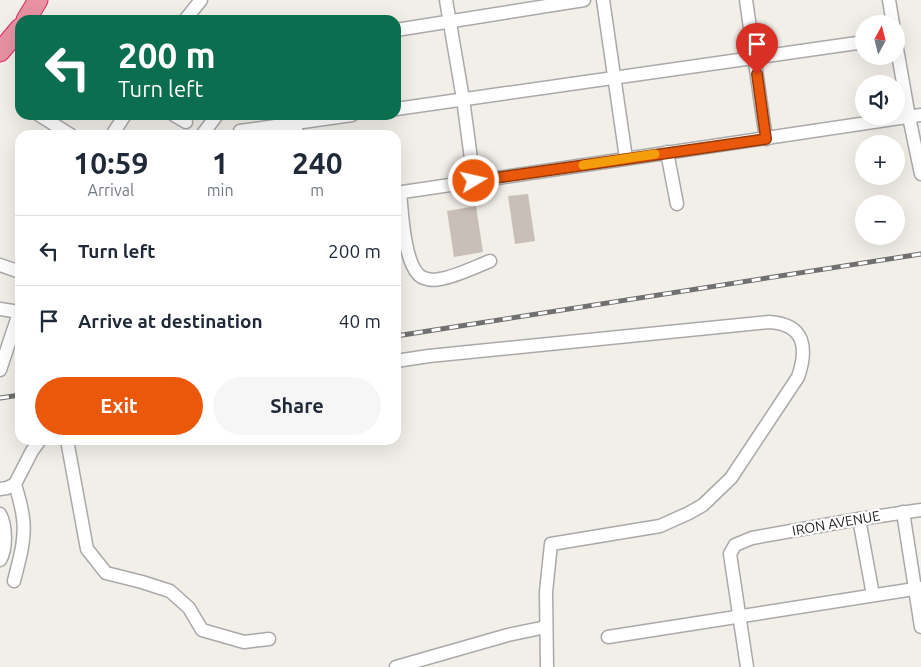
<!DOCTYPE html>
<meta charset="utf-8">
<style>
:root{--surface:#fff;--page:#f6f6f7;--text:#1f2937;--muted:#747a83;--line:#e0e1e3;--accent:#ea580c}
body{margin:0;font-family:Ubuntu,sans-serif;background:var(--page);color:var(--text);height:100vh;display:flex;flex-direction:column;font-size:19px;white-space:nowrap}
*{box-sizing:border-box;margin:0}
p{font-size:16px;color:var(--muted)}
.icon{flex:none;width:28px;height:28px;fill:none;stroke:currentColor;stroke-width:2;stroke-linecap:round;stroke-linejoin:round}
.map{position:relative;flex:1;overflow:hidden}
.sheet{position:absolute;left:15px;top:130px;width:386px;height:315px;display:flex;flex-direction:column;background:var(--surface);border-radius:15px;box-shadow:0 5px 20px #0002}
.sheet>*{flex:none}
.banner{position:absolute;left:15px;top:15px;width:386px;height:105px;border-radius:15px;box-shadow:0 5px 20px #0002;background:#0b6e4f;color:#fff;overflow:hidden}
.needle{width:32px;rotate:7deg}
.tools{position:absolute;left:855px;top:15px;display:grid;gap:10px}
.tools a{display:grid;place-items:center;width:50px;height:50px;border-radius:50%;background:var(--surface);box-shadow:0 5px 20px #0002;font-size:25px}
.pin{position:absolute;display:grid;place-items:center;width:42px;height:42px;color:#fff;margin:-51px -21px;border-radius:50% 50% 50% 0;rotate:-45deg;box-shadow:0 0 5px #0007}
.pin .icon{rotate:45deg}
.me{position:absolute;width:55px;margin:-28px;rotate:81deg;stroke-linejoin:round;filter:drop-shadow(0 0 4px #0008)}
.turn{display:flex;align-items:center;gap:18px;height:105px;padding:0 20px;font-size:22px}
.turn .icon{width:65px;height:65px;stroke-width:2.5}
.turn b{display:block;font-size:35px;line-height:42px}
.eta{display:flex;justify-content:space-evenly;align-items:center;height:85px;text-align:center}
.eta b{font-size:30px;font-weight:700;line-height:35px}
.primary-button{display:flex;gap:10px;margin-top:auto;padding:10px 20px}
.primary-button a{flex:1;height:58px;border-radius:30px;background:var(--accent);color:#fff;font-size:20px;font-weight:700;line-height:58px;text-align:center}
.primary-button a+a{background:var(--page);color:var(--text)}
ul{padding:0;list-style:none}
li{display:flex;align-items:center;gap:15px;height:70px;padding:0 20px;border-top:1px solid var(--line)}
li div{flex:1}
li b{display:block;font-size:19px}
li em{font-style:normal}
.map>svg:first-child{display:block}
.building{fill:#c7bfb8}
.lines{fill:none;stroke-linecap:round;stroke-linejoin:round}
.minor-casing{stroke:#a9a9a9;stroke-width:15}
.highway-casing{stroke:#dc2a67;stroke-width:21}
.minor{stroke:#fff;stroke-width:12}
.highway{stroke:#e892a2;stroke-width:19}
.rail-casing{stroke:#707070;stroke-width:5}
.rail{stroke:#fff;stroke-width:3;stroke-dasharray:9;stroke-linecap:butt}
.route-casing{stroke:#983908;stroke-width:12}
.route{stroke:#ea580c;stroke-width:9}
.slow{stroke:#f59e0b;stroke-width:9}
.labels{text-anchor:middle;stroke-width:4.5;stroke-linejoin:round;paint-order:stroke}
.street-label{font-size:14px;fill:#222;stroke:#fff}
</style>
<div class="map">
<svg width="921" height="667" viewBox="0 0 921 667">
<rect width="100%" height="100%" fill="#f2efe9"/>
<g class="building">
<path d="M528 194 535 241 515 244 508 196Z"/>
<path d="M476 206 483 252 454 257 447 211Z"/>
</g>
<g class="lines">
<g class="minor-casing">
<g id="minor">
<path d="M446 0 463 99 474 181"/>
<path d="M603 0 626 158"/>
<path d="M746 0 766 139"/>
<path d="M889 0 893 24"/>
<path d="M185 20 201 0"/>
<path d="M396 30 584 0"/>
<path d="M896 43 909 117 921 174"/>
<path d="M396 109 864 42"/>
<path d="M39 115 71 135"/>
<path d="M174 115 186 122"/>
<path d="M294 115 297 135"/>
<path d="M240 131 352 115"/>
<path d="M112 135 125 115"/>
<path d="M202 135 217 115"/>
<path d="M667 152 677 204"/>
<path d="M400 192C402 213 404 259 418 274 422 279 433 281 440 279 455 277 475 267 490 261"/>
<path d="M396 193 921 115"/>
<path d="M0 265 20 272"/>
<path d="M0 309 19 312"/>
<path d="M396 361 429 356 769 322C805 324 808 348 798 377L731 478 703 505 689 513 660 526 551 544 546 592 547 667"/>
<path d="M0 370 20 310"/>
<path d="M67 440 87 549 106 573 142 582 170 591 189 608 202 630 244 642 269 639"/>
<path d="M0 489 7 488 15 484"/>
<path d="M903 512 921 627"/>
<path d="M0 514C6 525 7 549 0 560"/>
<path d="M859 519 873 595"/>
<path d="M14 581C19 561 26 539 23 518 22 507 18 495 15 484L32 451 40 440"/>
<path d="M608 637 921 588"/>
<path d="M396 667 508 635 546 627"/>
<path d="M747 667 730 554 735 545 752 538 853 520 921 510"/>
</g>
</g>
<g class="highway-casing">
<g id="highway">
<path d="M26 20 38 0"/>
<path d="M0 52 20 28"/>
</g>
</g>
<use href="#minor" class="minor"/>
<use href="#highway" class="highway"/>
<g class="rail-casing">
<g id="rail">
<path d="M396 336 921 254"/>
<path d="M0 398 20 395"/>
</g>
</g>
<use href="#rail" class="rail"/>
</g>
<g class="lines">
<g class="route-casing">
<path id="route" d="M474 181 766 139 757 74"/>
</g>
<use href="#route" class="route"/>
<path class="slow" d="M583 165 655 154"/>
</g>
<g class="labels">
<g class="street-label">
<text transform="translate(836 523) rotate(-10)" y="5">IRON AVENUE</text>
</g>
</g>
</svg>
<div class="tools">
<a><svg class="needle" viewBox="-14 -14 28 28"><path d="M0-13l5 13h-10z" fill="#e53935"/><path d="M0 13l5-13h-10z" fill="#747a83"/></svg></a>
<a><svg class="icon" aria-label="sound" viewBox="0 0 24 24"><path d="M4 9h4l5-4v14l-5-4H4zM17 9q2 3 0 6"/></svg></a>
<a>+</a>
<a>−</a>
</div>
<div class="pin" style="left:757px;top:74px;background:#d93025"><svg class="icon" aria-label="arrive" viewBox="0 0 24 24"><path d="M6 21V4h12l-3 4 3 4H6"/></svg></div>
<svg class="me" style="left:474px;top:181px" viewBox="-20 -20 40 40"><circle r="17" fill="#ea580c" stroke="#fff" stroke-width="3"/><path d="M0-11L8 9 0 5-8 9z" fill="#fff"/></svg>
<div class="banner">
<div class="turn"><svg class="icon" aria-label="left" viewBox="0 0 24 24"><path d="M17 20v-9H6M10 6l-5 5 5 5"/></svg><div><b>200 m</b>Turn left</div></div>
</div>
<section class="sheet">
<div class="eta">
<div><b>10:59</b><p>Arrival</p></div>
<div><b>1</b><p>min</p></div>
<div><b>240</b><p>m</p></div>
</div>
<ul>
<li><svg class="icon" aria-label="left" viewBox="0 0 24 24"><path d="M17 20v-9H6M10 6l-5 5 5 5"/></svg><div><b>Turn left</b></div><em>200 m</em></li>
<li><svg class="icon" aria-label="arrive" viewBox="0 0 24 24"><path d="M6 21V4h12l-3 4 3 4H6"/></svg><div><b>Arrive at destination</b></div><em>40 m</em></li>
</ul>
<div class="primary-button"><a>Exit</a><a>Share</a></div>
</section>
</div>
